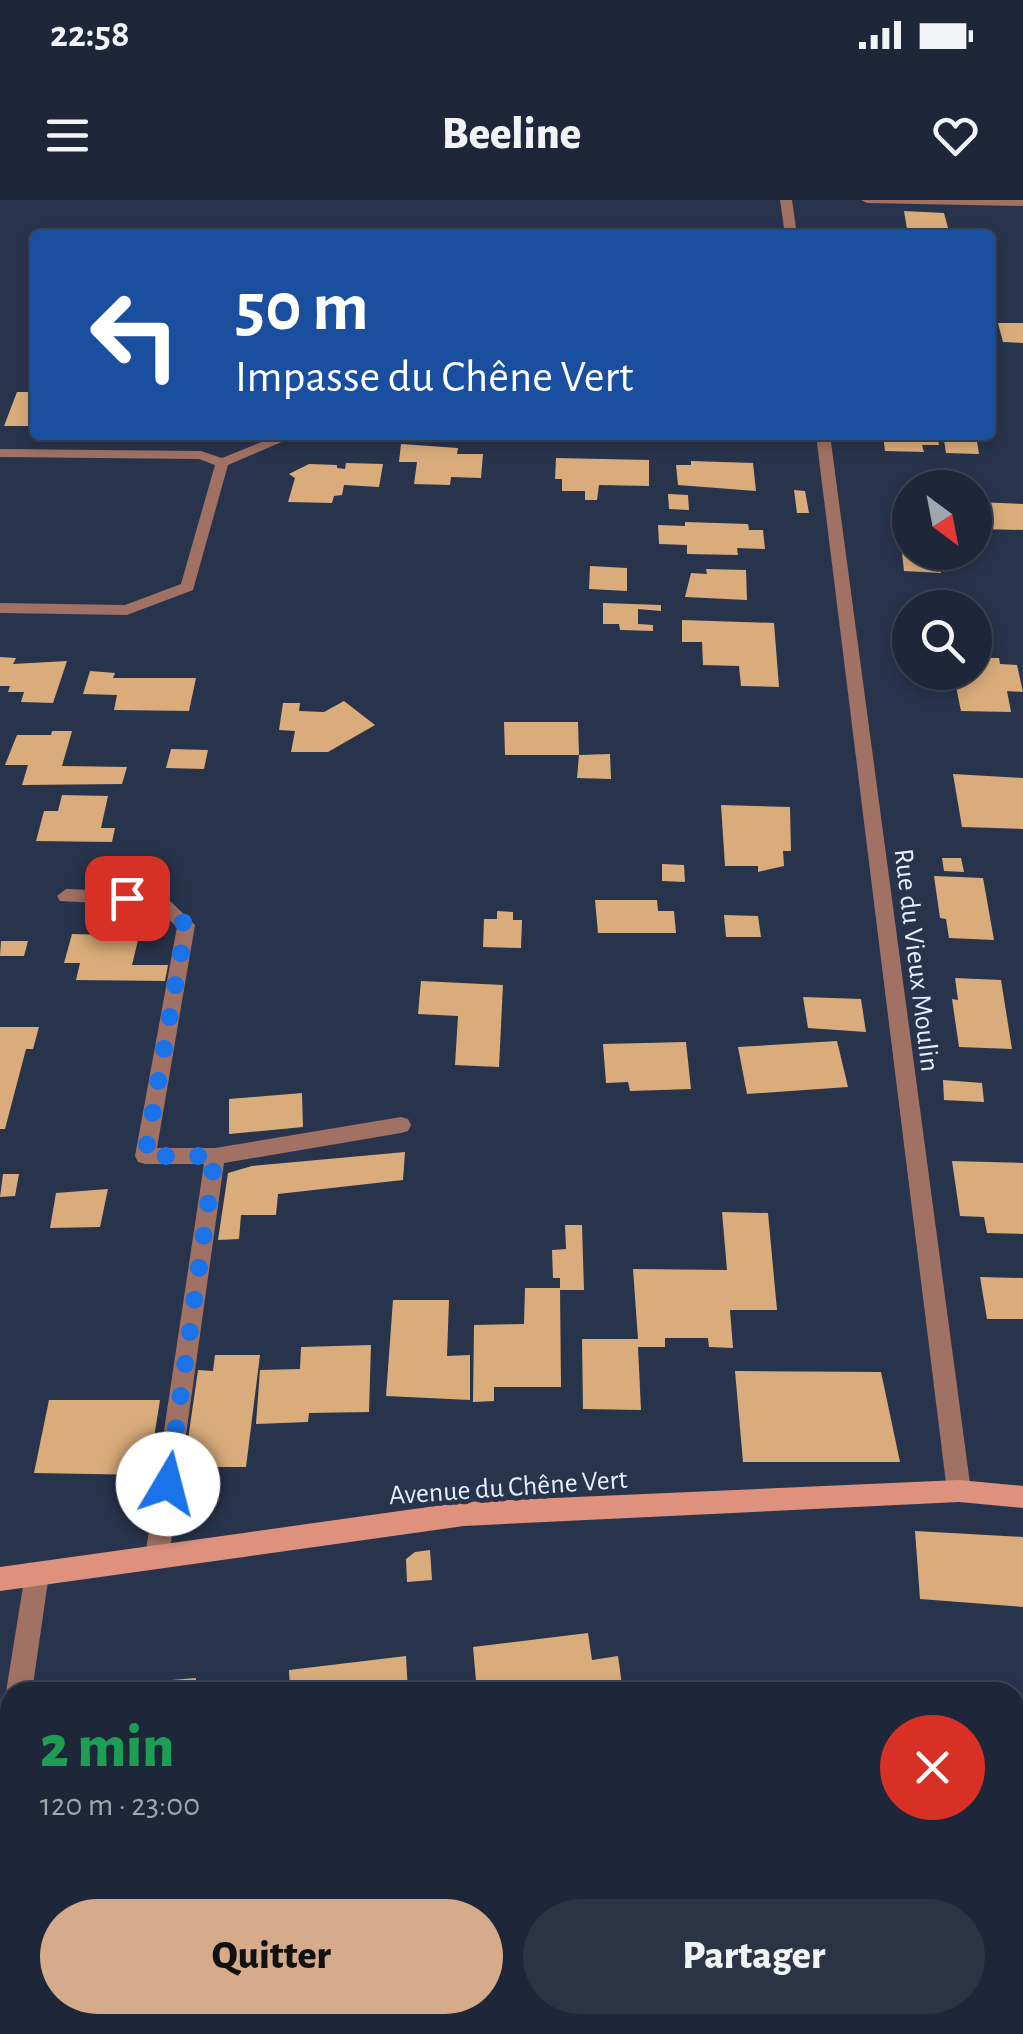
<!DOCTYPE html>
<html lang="fr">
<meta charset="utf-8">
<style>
:root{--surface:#1e2739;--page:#2b3344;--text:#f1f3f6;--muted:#a1a5ae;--line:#3c4453;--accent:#d6ab8b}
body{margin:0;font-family:"Alegreya Sans",sans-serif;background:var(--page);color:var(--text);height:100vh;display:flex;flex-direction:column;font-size:38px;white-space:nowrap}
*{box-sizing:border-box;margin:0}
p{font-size:32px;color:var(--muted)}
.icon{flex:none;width:55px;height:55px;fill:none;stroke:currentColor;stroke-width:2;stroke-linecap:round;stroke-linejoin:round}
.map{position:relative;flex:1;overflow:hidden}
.drawer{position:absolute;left:0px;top:1482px;width:1025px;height:352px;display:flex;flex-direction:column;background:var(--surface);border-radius:30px 30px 0 0;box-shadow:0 5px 15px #0003,0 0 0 2px var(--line)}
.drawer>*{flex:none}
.guide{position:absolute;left:30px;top:30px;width:965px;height:210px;border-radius:10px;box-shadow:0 5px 15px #0003,0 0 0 2px var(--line);background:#1a4fa0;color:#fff;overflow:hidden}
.needle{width:65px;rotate:148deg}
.controls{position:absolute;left:892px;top:270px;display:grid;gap:20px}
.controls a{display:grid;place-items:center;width:100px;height:100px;border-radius:50%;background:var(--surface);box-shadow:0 5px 15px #0003,0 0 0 2px var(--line);font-size:50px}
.pin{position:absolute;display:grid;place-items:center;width:85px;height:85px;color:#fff;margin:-42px;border-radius:20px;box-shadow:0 5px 15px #0006}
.me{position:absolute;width:110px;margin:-55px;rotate:8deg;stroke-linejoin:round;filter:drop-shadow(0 0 8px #0008)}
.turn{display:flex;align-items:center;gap:35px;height:210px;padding:0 40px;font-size:45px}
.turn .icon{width:130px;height:130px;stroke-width:2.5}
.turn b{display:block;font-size:70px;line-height:85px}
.round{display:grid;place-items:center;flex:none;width:105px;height:105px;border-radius:52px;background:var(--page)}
.overview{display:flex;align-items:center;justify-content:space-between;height:170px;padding:0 40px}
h1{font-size:60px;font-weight:800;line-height:75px;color:#1e9e55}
.cta{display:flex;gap:20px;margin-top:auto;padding:20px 40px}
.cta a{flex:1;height:115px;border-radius:60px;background:var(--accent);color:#111;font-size:40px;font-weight:800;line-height:115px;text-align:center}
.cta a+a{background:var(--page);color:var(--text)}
.status{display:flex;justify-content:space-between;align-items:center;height:70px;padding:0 50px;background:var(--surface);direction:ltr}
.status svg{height:28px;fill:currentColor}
header{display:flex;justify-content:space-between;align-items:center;height:130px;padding:0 40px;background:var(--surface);font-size:45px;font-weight:800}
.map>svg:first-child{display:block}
.building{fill:#daac7b}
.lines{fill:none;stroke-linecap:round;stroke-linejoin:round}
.street{fill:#a17164;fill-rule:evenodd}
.secondary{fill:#de927d;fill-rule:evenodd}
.route{stroke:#1a73e8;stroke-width:18;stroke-dasharray:0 32.4}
.labels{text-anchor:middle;stroke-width:10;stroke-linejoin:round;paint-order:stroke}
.street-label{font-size:28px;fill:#e6effe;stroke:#28344c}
</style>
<div class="status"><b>22:58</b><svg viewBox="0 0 49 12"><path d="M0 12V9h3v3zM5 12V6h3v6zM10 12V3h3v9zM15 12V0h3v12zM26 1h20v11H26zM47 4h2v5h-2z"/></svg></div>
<header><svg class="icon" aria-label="menu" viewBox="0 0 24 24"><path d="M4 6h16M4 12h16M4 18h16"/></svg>Beeline<svg class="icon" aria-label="heart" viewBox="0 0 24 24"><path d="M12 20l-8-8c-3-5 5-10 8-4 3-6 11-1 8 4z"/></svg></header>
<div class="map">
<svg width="1023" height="1834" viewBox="0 0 1023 1834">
<rect width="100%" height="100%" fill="#28344c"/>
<g class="building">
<path d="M904 11 944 13 950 35H908Z"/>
<path d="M998 123H1023V143L1003 142Z"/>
<path d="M17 192H35V222L29 226H4Z"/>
<path d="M883 235H937L939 245H922L924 252 885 251Z"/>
<path d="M961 235H976L979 254 946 253 944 240 962 241Z"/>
<path d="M401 244 458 248 457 254H483L481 278 451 277 450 285 414 284 417 262H399Z"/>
<path d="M556 258 649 260V286L599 285 597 300H585V291H562V279H555Z"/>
<path d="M691 261 753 263 756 291 678 285 676 265H691Z"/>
<path d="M346 263 383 264 379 287 344 285 342 295 334 296 332 303 288 302 295 278 289 274 309 264 337 265V268L345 269Z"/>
<path d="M794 290 805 291 809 313H797Z"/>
<path d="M668 294 688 295 689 310 669 309Z"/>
<path d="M977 302 1023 304V330L982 329Z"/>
<path d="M895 311 910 312V340L899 339Z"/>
<path d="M685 322 748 324 749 330H763L765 349 737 348 738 355 687 354V345L659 344 658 325 685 326Z"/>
<path d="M937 352 941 373 904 371 902 353Z"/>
<path d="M590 366 627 368V391L589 389Z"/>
<path d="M706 369 746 370 747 400 685 397 691 373 707 374Z"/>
<path d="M603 403 661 405V411L638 409V424L653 425V431L620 430 619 424H603Z"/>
<path d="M682 420 774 423 779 487 741 486 739 466 703 465 702 442H682Z"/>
<path d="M0 457 16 458 13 464 67 461 53 503 21 502 24 492H8L10 486H0Z"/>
<path d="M975 458H999L1000 464 1017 465 1023 492 1007 491 1011 512 961 511 953 472H975Z"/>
<path d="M90 471 115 473 113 478H196L189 511 114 510 117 495 83 494Z"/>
<path d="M344 501 375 525 328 552H291L295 531 279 530 283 503H300L299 511 324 512Z"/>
<path d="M504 522H578L579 555H505Z"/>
<path d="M52 531H72L62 566 127 567 122 584 22 585 28 565H5L17 535H51Z"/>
<path d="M171 549 208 550 204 569 166 568Z"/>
<path d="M610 554 611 579 577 578 579 555Z"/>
<path d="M953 574 1023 578V629L962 627Z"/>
<path d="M62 595 108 596 101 628H115L112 642 36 641 44 611H58Z"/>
<path d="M721 605 790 607 791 651H783L784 666 758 672V666H725Z"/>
<path d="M942 658H961L964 672 944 671Z"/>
<path d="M662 664 684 665 685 682 662 681Z"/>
<path d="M934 676 983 678 994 740 949 738 946 719 940 718Z"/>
<path d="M595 700H657L658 711H674L676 733H598Z"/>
<path d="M497 711 513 712V720H522L521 748 483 747 484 719H497Z"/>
<path d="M724 715 758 716 761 737H726Z"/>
<path d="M72 734 139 736 132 765H168L165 781 76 780 80 763H64Z"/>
<path d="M1 741H28L24 756H0Z"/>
<path d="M955 778 1001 780 1012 849 959 847 952 799 958 800Z"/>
<path d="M421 781 503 785 499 867 455 865 458 816 418 814Z"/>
<path d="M803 797 861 799 866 832 808 828Z"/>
<path d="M0 827H39L33 849H26L5 929H0Z"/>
<path d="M837 841 848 887 747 894 738 847Z"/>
<path d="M686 842 691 889 630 891 628 882 606 883 603 844Z"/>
<path d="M943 880 982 883 984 902 944 900Z"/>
<path d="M302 893 303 927 229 934V899Z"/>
<path d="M405 952 403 980 278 994 276 1015H241L239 1039 218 1040 228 973 252 966Z"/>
<path d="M952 961 1023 963V1034L987 1033 984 1017 960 1016Z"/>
<path d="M3 974H19L15 996 0 997Z"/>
<path d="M108 989 100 1027 50 1028 56 993Z"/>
<path d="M722 1012 768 1013 777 1110H730L733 1148 709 1147 708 1138H665V1147H638L641 1210 583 1209 582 1139H638L633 1069 727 1070Z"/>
<path d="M565 1025H582L584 1090H560V1078H553L552 1050 566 1049Z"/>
<path d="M980 1077 1023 1078V1119H987Z"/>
<path d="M525 1088H560L561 1187H494V1201L473 1202 474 1125 524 1124Z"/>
<path d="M393 1100H449L447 1156 470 1155V1200L386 1196Z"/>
<path d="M371 1145 369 1212 309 1213 308 1222 256 1224 260 1170 300 1169 301 1147Z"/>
<path d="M215 1155H260L246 1267H184L198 1170 213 1171Z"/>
<path d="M735 1171 881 1172 900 1262H743Z"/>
<path d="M49 1200H160L148 1275 34 1273Z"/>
<path d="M915 1331 1023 1337V1407L920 1399Z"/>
<path d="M430 1350 432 1380 407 1382 406 1359 415 1352Z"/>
<path d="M588 1433 592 1460 618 1456 623 1492H477L473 1447Z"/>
<path d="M406 1456 408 1492H290L289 1470Z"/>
<path d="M196 1478 195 1492H122L123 1484Z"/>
<path d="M1015 1679 1023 1680V1834L765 1832V1825H1015Z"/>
<path d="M50 1825H194L191 1834H47Z"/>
<path d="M289 1825H516L556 1832 287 1834Z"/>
</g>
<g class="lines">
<g class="street">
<path d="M780 0H792L797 35H785Z"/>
<path d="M861 0H1023V6L867 3Z"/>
<path d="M279 235H298L228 265 193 390 127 415 0 413V403L125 405 181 384 215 265 199 259 0 257V249L201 251 222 258Z"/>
<path d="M816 235H830L971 1291 967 1299 959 1302 951 1299 947 1291Z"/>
<path d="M66 689 158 693 164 695 195 725 157 948H215L401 917 408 919 411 925 408 931 401 933 224 963 169 1357 166 1365 157 1369 148 1365 145 1357 204 964H145L138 962 135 956 177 727 154 706 60 701 57 696Z"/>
<path d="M37 1362 46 1365 49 1374 32 1492H10V1501L6 1492 25 1374 28 1365Z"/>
<path d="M10 1537V1624L0 1629V1543Z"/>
</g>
<path class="secondary" d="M959 1280 1023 1286V1308L959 1302 464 1326 0 1391V1367L464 1302Z"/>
</g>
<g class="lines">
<path class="route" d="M127 698 158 700 186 725 145 956H215L168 1284"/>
</g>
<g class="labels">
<g class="street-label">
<text transform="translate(918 760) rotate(83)" y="10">Rue du Vieux Moulin</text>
<text transform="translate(508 1286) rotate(-4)" y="10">Avenue du Chêne Vert</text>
</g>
</g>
</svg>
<div class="controls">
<a><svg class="needle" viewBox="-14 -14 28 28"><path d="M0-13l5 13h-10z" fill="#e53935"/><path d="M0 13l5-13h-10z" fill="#a1a5ae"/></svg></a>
<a><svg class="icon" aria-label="search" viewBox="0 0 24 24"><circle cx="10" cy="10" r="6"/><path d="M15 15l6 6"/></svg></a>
</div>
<div class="pin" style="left:127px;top:698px;background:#d93025"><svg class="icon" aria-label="arrive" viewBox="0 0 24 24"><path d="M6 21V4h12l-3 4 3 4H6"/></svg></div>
<svg class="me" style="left:168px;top:1284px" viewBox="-20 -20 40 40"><circle r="19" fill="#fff"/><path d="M0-13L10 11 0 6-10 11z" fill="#1a73e8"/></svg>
<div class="guide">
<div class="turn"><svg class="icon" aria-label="left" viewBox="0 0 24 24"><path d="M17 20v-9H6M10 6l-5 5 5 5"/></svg><div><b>50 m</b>Impasse du Chêne Vert</div></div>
</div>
<section class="drawer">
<div class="overview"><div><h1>2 min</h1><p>120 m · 23:00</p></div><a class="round" style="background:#d93025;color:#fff"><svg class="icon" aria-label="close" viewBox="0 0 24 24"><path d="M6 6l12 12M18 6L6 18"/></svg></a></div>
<div class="cta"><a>Quitter</a><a>Partager</a></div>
</section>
</div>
